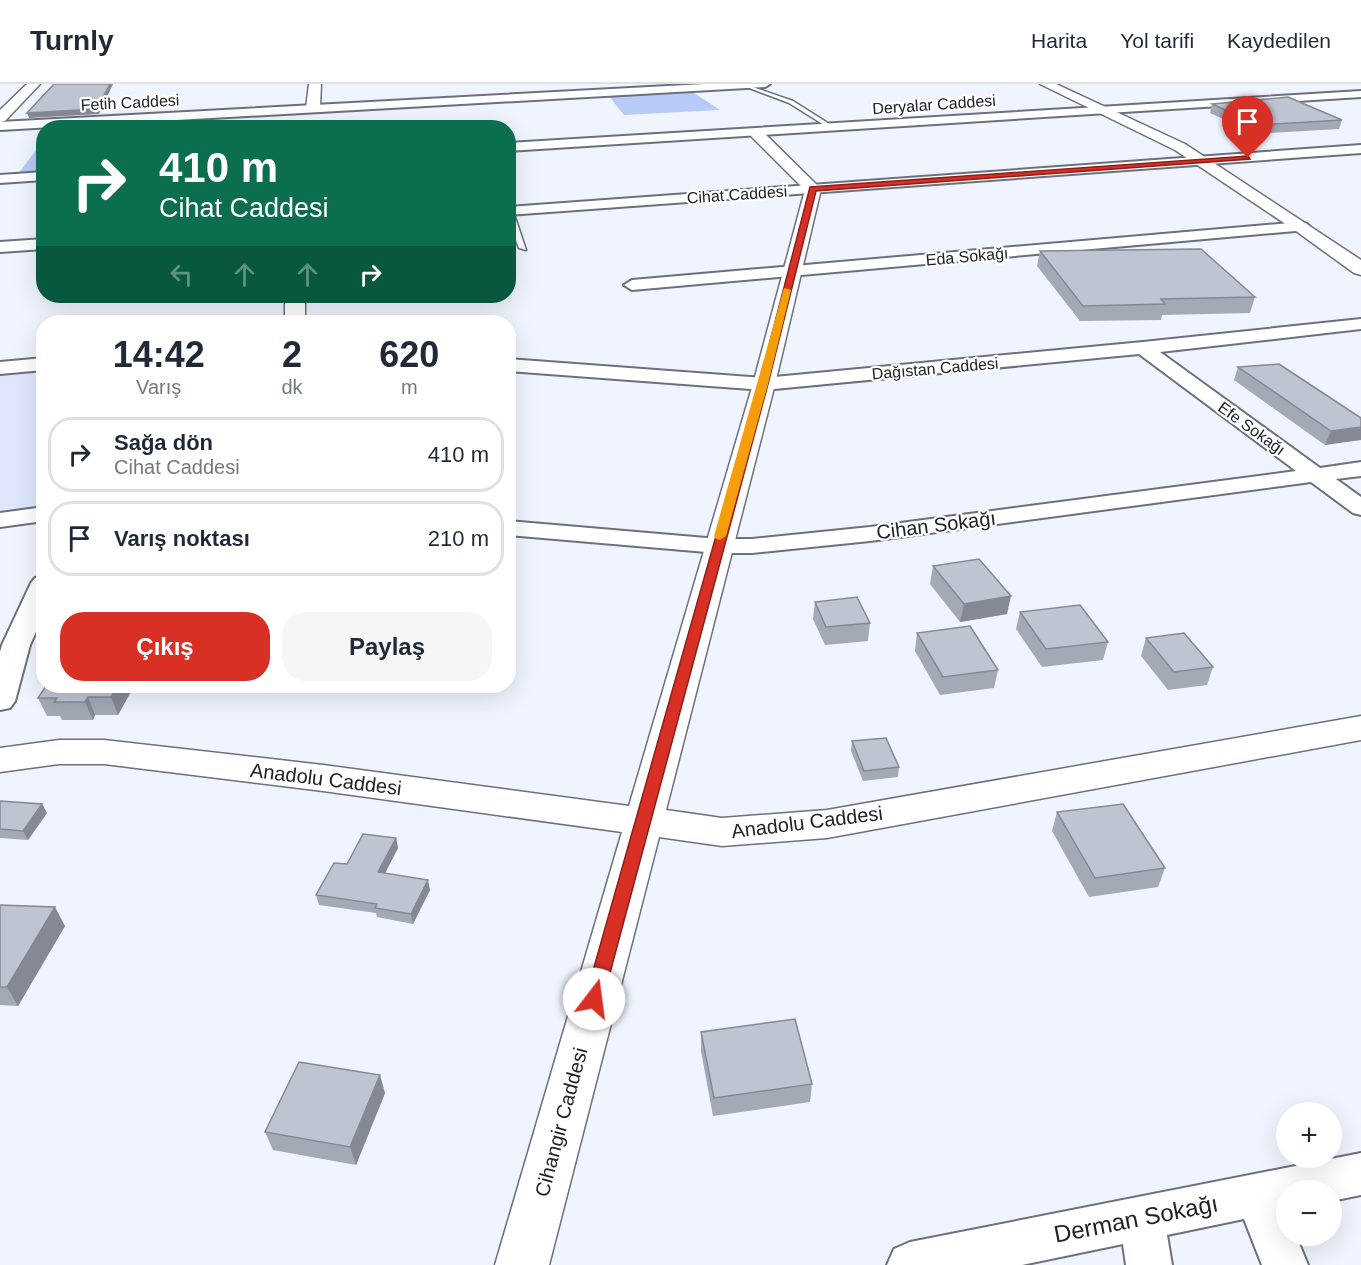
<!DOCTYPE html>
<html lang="tr">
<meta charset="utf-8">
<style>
:root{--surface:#fff;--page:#f6f6f7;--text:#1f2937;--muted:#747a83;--line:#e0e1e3;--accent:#d93025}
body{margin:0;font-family:Arial,sans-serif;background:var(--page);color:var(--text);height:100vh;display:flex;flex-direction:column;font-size:22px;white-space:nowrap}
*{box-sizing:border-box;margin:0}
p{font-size:20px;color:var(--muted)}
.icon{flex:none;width:33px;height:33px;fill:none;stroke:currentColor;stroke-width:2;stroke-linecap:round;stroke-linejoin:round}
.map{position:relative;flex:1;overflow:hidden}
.sheet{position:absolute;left:36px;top:231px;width:480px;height:378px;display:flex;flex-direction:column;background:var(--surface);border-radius:24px;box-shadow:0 6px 24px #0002}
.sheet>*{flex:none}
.guide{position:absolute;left:36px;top:36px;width:480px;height:183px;border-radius:24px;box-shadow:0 6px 24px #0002;background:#0b6e4f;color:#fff;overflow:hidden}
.controls{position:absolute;left:1276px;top:1018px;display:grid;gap:12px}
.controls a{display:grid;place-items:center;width:66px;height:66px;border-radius:50%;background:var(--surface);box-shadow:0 6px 24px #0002;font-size:30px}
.pin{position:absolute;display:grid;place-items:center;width:51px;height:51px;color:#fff;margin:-62px -26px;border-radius:50% 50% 50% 0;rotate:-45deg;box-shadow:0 0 6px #0007}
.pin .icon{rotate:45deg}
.me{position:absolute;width:66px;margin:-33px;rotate:15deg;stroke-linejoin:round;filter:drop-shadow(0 0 4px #0008)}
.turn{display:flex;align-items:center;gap:21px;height:126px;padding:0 24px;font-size:27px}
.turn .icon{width:78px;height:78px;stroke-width:2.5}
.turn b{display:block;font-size:42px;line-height:51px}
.lanes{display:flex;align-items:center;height:57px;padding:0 24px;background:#0003;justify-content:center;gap:30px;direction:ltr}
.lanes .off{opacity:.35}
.eta{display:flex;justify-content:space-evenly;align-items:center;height:102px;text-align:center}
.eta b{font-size:36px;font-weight:700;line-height:42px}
.cta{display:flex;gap:12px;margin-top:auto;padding:12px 24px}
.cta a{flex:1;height:69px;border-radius:24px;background:var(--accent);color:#fff;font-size:24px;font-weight:700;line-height:69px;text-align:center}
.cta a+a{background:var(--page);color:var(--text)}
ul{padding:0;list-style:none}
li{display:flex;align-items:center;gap:18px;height:75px;margin:0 12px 9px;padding:0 12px;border:3px solid var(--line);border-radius:24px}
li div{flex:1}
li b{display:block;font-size:22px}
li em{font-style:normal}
header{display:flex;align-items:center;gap:36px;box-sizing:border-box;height:84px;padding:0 30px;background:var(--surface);border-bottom:2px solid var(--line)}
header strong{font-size:28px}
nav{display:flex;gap:33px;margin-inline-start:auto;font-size:21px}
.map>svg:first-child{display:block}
.built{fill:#dee7fc}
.green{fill:#b8cbf8}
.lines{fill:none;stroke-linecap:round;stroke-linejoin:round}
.service-casing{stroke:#6b707c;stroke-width:3}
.minor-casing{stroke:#6b707c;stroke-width:4}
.tertiary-casing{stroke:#6b707c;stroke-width:3}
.service{fill:#fff;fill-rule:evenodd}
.minor{fill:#fff;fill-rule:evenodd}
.tertiary{fill:#fff;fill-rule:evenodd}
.wall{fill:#a3a9b5}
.shaded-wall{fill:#858993}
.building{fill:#bec4d2;stroke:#858993;stroke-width:1.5}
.route{fill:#d93025;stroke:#8d1f18;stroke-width:1.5}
.slow{fill:#f59e0b}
.labels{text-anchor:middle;stroke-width:4.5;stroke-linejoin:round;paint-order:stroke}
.far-street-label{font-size:16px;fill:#202227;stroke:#fff}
.street-label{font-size:20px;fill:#202227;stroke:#fff}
.near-street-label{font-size:24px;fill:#202227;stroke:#fff}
</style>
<header>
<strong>Turnly</strong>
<nav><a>Harita</a><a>Yol tarifi</a><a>Kaydedilen</a></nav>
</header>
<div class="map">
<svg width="1361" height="1181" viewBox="0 0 1361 1181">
<rect width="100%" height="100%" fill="#eff4ff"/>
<path class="built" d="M43 286V424L0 430V291Z"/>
<g class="green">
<path d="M691 7 720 26 624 31 609 12Z"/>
<path d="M173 35 168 43 62 44 64 41Z"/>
<path d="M43 64V88L18 90 37 65Z"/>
</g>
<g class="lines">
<g class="service-casing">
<g id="service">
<path d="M744 0 793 17 834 43 829 44 789 19 744 2Z"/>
<path d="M508 125 513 127 526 166 519 164 508 136Z"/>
</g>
</g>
<g class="minor-casing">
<g id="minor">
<path d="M705 0H770L765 3 0 46V38Z"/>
<path d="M1361 7V13L508 67V59Z"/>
<path d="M1361 61V69L508 131V123Z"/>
<path d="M44 88V96L0 99V91Z"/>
<path d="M1302 138 1307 140 1310 143 1307 146 632 206 624 201 632 196Z"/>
<path d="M44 155V165L0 168V158Z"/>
<path d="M1361 235V245L1160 268 1320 384 1361 378V392L1336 395 1361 413V431L1353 429 1311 398 870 457 752 469H718L508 451V437L718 455H752L870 443 1296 387 1139 270 764 306 508 287V275L764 294 1143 258Z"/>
<path d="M44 274V286L0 290V278Z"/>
<path d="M44 423V437L0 443V429Z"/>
<path d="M44 491V530L30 561 15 617 10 624 0 626V568L2 561 31 499 35 494Z"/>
<path d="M1361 1069V1111L1332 1117V1107H1287V1152H1296L1308 1181H1262L1244 1135 1167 1151 1172 1181H1126L1123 1160 1022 1181H887L894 1165 910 1158Z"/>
</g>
</g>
<g class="tertiary-casing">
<g id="tertiary">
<path d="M27 0H40L5 37 0 38V26Z"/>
<path d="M309 0H321L320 24 313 28 306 24Z"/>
<path d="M1040 0H1056L1185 60 1361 176V191L1354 189 1296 147 1175 66Z"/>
<path d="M755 44 760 45 821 105 775 300 666 726 722 734 827 726 1361 632V656L827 754 722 762 659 753 549 1181H495L622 748 323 707 104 680H59L0 688V664L59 656H104L323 681 629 722 753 300 805 106 750 51 748 48Z"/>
<rect x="285" y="212" width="20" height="26"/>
</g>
</g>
<use href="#service" class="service"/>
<use href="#minor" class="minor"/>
<use href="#tertiary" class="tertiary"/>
</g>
<g class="wall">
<path d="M1212 20 1342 36 1339 45 1255 50 1210 29Z"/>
<path d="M1040 167 1255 213 1250 229 1162 231 1161 236 1080 237 1037 182Z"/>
<path d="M1238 283 1361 334 1325 361 1234 296Z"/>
<path d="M933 482 1007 530 960 538 930 500Z"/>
<path d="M815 518 870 539 868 557 825 561 813 535Z"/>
<path d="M1020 528 1108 558 1103 576 1042 583 1016 545Z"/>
<path d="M917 549 998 586 994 604 940 611 915 567Z"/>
<path d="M1146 554 1213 583 1207 601 1168 606 1141 572Z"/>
<path d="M46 602H134L118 631H95L93 636H62L60 632H47L38 614Z"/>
<path d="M852 657 899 683 898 693 863 697 851 667Z"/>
<path d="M0 717 42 720 47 729 28 756 0 754Z"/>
<path d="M1057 728 1165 784 1158 803 1089 813 1052 747Z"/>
<path d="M396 754 398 764 385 789 430 806 413 840 377 833 376 829 319 821 316 811 347 780Z"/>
<path d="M0 821 65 842 18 922 0 921Z"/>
<path d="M701 948 812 1000 810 1018 713 1032 701 967Z"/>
<path d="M385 1009 356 1081 273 1066 265 1048Z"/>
</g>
<g class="shaded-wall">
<path d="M110 0H113L99 30 29 34 27 29Z"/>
<path d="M1361 343V356L1325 361 1331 347Z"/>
<path d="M1011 512 1007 530 960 538 964 520Z"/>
<path d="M117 602H134L118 631 111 613Z"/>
<path d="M88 613 95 631 93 636 85 618Z"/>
<path d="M42 720 47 729 28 756 23 747Z"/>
<path d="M396 754 398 764 381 797 378 788Z"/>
<path d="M428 796 430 806 413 840 411 830Z"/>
<path d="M55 823 65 842 18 922 7 903Z"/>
<path d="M380 991 385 1009 356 1081 350 1063Z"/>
</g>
<g class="building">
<path d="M54 0H110L97 25 27 29Z"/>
<path d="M1288 13 1342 36 1258 41 1212 20Z"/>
<path d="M1201 165 1255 213 1161 215 1165 220 1083 222 1040 167Z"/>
<path d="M1279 280 1361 334V343L1331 347 1238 283Z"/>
<path d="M979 475 1011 512 964 520 933 482Z"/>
<path d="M857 513 870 539 826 543 815 518Z"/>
<path d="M1080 521 1108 558 1046 565 1020 528Z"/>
<path d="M970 542 998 586 943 593 917 549Z"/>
<path d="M1184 549 1213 583 1174 588 1146 554Z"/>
<path d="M46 602H117L111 613H88L85 618H54L57 614H38Z"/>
<path d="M886 654 899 683 864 687 852 657Z"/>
<path d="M0 717 42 720 23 747 0 745Z"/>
<path d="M1123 720 1165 784 1095 794 1057 728Z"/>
<path d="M363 750 396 754 378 788 428 796 411 830 375 824 377 820 316 811 334 779 347 780Z"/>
<path d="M0 821 55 823 7 903H0Z"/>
<path d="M795 935 812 1000 714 1014 701 948Z"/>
<path d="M299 978 380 991 350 1063 265 1048Z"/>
</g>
<path class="route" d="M1248 72 1250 75 816 107 768 300 603 915 601 921 594 923 588 921 585 915 759 300 810 103Z"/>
<path class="slow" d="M784 204 791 206 768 300 726 452 720 456 716 455 714 452Z"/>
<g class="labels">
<g class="far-street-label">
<text transform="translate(130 18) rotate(-3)" y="6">Fetih Caddesi</text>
<text transform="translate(934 20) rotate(-4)" y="6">Deryalar Caddesi</text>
<text transform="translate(737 110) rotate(-4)" y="6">Cihat Caddesi</text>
<text transform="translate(967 172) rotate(-5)" y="6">Eda Sokağı</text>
<text transform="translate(935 284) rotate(-5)" y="6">Dağıstan Caddesi</text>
<text transform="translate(1252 344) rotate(36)" y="6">Efe Sokağı</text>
</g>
<g class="street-label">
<text transform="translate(936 441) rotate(-7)" y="7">Cihan Sokağı</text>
<text transform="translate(326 695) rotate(7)" y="7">Anadolu Caddesi</text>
<text transform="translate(807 738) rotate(-7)" y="7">Anadolu Caddesi</text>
<text transform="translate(561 1038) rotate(-75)" y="7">Cihangir Caddesi</text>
</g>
<g class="near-street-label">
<text transform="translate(1136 1135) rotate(-11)" y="8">Derman Sokağı</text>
</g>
</g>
</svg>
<div class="controls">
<a>+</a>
<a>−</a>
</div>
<div class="pin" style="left:1248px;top:74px;background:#d93025"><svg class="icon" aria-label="arrive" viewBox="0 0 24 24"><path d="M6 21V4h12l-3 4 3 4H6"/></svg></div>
<svg class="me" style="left:594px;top:915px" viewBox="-20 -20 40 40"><circle r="19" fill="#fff"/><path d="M0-13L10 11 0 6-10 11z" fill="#d93025"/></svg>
<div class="guide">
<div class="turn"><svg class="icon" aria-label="right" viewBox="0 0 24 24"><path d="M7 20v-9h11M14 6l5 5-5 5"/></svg><div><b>410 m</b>Cihat Caddesi</div></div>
<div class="lanes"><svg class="icon off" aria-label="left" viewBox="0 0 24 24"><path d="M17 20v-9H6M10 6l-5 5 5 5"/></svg><svg class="icon off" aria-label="ahead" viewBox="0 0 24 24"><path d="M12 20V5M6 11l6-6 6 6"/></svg><svg class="icon off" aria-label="ahead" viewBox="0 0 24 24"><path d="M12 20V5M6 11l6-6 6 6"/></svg><svg class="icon" aria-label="right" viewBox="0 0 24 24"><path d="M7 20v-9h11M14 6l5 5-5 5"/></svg></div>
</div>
<section class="sheet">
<div class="eta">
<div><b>14:42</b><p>Varış</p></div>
<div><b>2</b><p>dk</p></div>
<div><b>620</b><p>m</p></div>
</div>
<ul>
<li><svg class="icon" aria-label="right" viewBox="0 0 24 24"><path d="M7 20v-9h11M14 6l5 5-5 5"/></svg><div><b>Sağa dön</b><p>Cihat Caddesi</p></div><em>410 m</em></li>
<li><svg class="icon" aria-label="arrive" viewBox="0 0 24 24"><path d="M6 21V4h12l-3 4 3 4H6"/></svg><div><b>Varış noktası</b></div><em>210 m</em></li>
</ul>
<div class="cta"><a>Çıkış</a><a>Paylaş</a></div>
</section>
</div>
